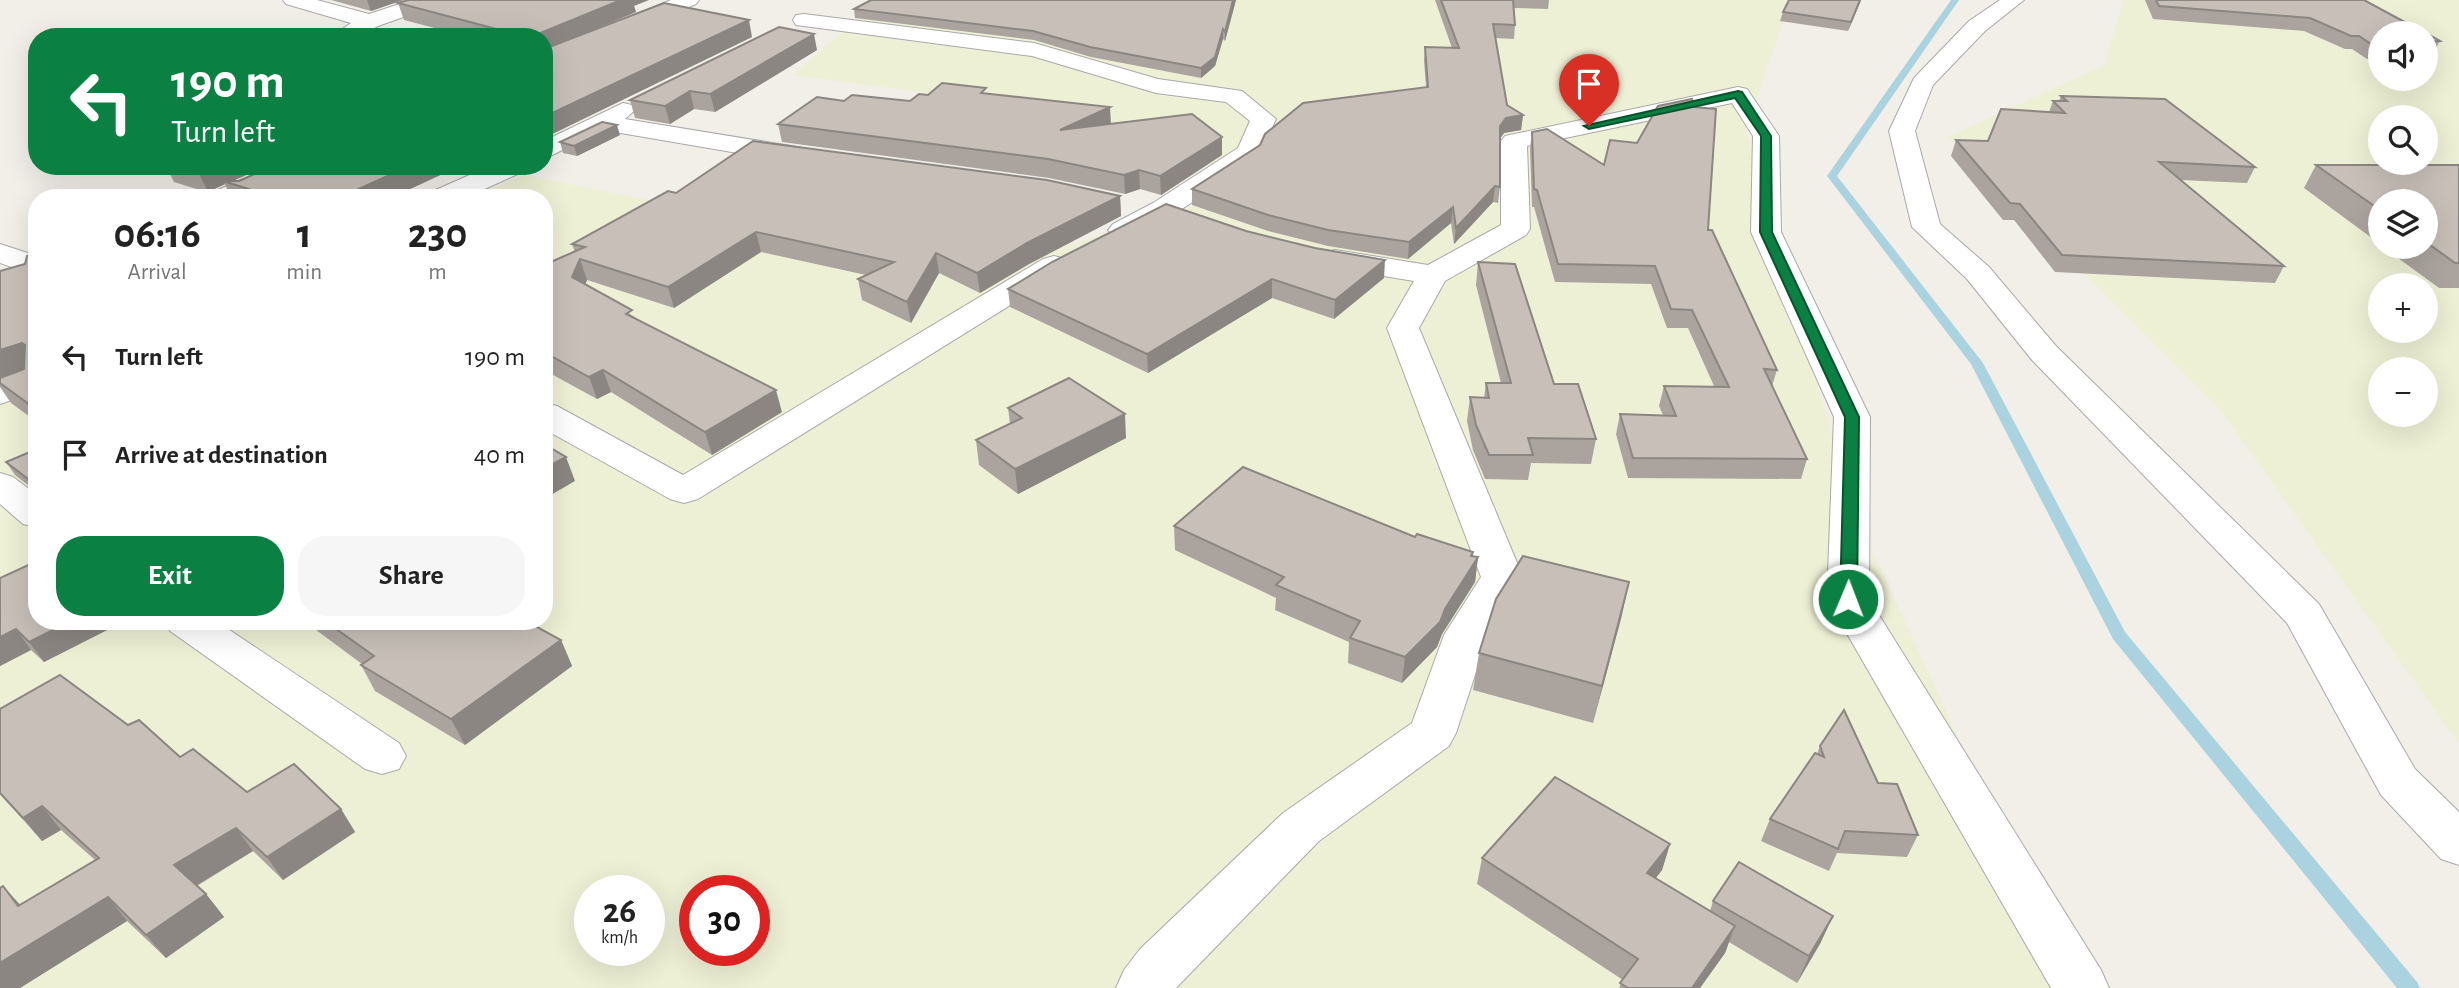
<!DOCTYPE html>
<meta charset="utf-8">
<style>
:root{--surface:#fff;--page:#f6f6f6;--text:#222;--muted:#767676;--accent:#0b8043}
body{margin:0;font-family:"Alegreya Sans",sans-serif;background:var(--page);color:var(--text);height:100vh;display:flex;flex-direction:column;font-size:26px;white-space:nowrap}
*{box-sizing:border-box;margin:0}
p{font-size:23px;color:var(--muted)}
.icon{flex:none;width:38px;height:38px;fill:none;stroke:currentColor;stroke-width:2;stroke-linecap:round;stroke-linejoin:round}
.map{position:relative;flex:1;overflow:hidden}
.panel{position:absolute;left:28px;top:189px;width:525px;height:441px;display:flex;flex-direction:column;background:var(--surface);border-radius:28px;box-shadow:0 7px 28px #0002}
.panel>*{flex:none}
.guide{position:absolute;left:28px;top:28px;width:525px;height:147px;border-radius:28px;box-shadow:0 7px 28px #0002;background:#0b8043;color:#fff;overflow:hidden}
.controls{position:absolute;left:2368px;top:21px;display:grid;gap:14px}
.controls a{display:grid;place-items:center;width:70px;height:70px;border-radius:50%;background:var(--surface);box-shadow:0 7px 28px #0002;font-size:35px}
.speed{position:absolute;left:574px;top:875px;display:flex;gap:14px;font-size:35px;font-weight:700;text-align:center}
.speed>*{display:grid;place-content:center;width:91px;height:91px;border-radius:50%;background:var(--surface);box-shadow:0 7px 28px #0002;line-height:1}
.speed small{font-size:18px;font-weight:400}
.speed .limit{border:10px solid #d22;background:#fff;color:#111}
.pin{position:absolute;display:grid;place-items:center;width:60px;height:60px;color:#fff;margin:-72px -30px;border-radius:50% 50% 50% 0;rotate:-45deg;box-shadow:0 0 7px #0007}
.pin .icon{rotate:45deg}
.me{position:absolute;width:77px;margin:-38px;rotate:1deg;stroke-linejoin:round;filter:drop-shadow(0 0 5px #0008)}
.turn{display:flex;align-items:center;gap:24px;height:147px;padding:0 28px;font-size:32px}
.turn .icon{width:91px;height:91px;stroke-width:2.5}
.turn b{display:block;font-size:49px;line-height:60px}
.eta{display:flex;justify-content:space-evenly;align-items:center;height:119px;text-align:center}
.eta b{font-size:42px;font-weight:700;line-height:49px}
.button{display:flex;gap:14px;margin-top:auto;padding:14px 28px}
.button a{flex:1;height:80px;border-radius:28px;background:var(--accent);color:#fff;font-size:28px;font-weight:700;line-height:80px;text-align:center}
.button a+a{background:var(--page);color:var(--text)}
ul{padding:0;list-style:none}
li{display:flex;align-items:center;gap:21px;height:98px;padding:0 28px}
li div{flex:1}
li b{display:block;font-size:26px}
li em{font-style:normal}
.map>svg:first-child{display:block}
.farmland{fill:#eef0d5;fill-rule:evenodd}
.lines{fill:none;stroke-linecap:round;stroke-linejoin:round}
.stream{fill:#aad3df;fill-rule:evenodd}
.minor-casing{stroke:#a9a9a9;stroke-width:2}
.minor{fill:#fff;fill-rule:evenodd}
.wall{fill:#aba49e}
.shaded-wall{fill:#8b8681}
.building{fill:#c7bfb8;stroke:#8b8681;stroke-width:2}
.route{fill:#0b8043;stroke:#07532c;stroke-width:2}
</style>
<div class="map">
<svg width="2459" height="988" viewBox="0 0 2459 988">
<rect width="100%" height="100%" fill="#f2efe9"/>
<g class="farmland">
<path d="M881 0H1791L1746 129 1851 504 2074 988H0V406L37 386V621H544V198H470L524 175 991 269 1194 206 1242 164 1210 166 1122 156 934 94 792 75ZM590 891H649V950H590ZM695 891H754V950H695Z"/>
<path d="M2123 0H2459V744L2218 407 1948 137 2104 65ZM2380 33H2426V79H2380ZM2380 117H2426V163H2380ZM2380 201H2426V247H2380ZM2380 285H2426V331H2380ZM2380 369H2426V415H2380Z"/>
</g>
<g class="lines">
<path class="stream" d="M1951 0H1959L1837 176 1983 363 2125 632 2417 982 2420 988H2397L2113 639 1971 364 1827 176Z"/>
<g class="minor-casing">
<g id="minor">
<path d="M283 0H317L369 14 412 0H443L440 4 378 26 358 37H331L351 23 286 4Z"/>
<path d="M671 0H699L696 4 544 68V53Z"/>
<path d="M2000 0H2024L1985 31 1933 85 1915 131 1940 224 1989 267 2056 346 2319 604 2415 769 2459 812V865L2441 859 2381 795 2287 623 2032 360 1967 279 1912 227 1889 131 1914 78 1969 21Z"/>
<path d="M804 14 1034 43 1158 79 1242 91 1276 119 1258 158 1173 215 1133 236 1123 239 1113 236 1108 230 1113 224 1153 203 1238 148 1250 121 1226 102 1156 93 1032 56 796 25 793 20 796 15Z"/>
<path d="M1738 87 1747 89 1779 136 1781 232 1870 417 1869 599 2101 970 2109 988H2051L1827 599 1834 417 1751 232 1753 136 1732 103 1527 146 1530 229 1526 235 1445 281 1419 328 1523 577 1488 635 1456 733 1449 746 1319 841 1176 988H1116L1124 970 1140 949 1283 813 1412 723 1444 635 1481 577 1387 328 1414 281 1335 268 1324 265 1320 259 1324 253 1335 250 1428 265 1501 225V141L1505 136Z"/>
<path d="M623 103 632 105 635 110 625 119 797 147 806 149 810 155 806 161 797 163 603 130 544 159V141Z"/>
<path d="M274 166H310L306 172 247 198H209L213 192Z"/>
<path d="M490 166H526L522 172 465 198H427L431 192Z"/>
<path d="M0 244 37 256V276L0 263Z"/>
<path d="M1054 256 1065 259 1069 265 1065 271 698 499 684 503 670 499 544 429V403L557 406 683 475 1043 259Z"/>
<path d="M37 368V391L0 404V381Z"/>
<path d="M0 473 13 477 37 495V527L23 524 0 504Z"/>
<path d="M164 621H216L399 743 406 756 399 769 382 774 365 769 170 631Z"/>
</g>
</g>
<use href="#minor" class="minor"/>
</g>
<g class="wall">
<path d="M331 0H403L371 11Z"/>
<path d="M871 0H1236L1225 41 1223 39 1215 66 1201 78 1091 57 1034 40 855 18 854 9Z"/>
<path d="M1435 0H1549L1548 9 1514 8 1515 25 1514 39 1495 38 1507 105 1523 115 1521 130 1504 133 1500 139V187L1498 203 1493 202 1454 244 1451 223 1408 259 1328 246 1268 231 1192 205V189L1426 87 1424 61 1425 47 1452 48Z"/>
<path d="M1861 0 1848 31 1780 21 1783 12Z"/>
<path d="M2145 0H2364L2380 33V58L2367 59 2352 49H2345L2304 31 2153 19Z"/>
<path d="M398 3 634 6 636 12 568 40 752 37 544 138V37H469L404 20Z"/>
<path d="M2426 33 2440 41 2432 54 2426 55Z"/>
<path d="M817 50 715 112 694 109 670 124 635 118 630 100Z"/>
<path d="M987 93 1111 124 1222 155 1161 195 1140 189 1125 194 1049 178 782 142 778 124 844 101H910L928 95Z"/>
<path d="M2061 96 2255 167 2247 183 2180 180 2284 266 2275 283 2055 272 2014 220H2003L1951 156 1956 140 1988 141 2049 112 2053 101H2059Z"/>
<path d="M1532 132 1708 230 1777 370 1772 386 1807 459 1801 479 1628 478 1616 434 1620 414 1663 415 1659 406 1664 386H1714L1688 328H1667L1651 284 1555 282 1534 207H1532L1530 148Z"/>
<path d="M620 135 577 156 563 153 560 142Z"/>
<path d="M2316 165H2459V288H2439L2383 247H2426V201H2380V244L2304 188Z"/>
<path d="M166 166H267L232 181 391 198H231L225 184 212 190 209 193 174 182Z"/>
<path d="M676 193 1120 196 1121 216 1029 264 980 293 939 273 911 323 862 300 858 279 866 275 761 252 674 308 587 280 585 285 782 412 712 455 611 392 597 399 544 370V265L575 252 572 244Z"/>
<path d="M37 252V422L11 403 0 387V271L25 264Z"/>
<path d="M1052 262 1384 278 1334 319 1272 298 1148 373 1010 307 1008 289Z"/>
<path d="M1478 262 1554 384 1596 439 1591 464 1531 463 1528 480 1485 479 1473 450 1467 421 1470 397 1484 398 1486 383H1501L1476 285Z"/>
<path d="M1008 408 1126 438 1018 494 979 465 976 440 1010 424Z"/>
<path d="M37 449V492L15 475 6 462Z"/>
<path d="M1174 526 1415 537 1473 552 1472 556 1478 557 1475 582 1442 634 1437 647 1402 683 1348 663 1349 642 1275 610 1276 598 1175 550Z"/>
<path d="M0 578 113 627 44 662 31 650 0 666Z"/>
<path d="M1629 582 1593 723 1473 690 1479 653Z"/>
<path d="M275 621H302L288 629Z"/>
<path d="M304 621H526L561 640 572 666 465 745 375 691 361 665 362 664Z"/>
<path d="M0 709 128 725 180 757 247 792 341 809 355 832 283 880 253 851 197 886 206 894 224 917 166 958 127 921 20 988H0L20 905 95 860 61 830 42 841 0 794Z"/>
<path d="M1820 746 1878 783 1918 835 1907 857 1837 853 1829 871 1761 841 1770 819 1817 754Z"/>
<path d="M1670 844 1662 870 1656 878 1710 911 1713 901 1821 942 1797 983 1729 942 1725 953 1700 988H1619L1623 980 1477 884 1482 858Z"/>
</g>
<g class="shaded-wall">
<path d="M367 0H403L371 11Z"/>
<path d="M621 0H649L634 6 636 12 544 50V37H538V34Z"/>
<path d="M1233 0H1236L1225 41V32Z"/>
<path d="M1860 0H1861L1848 31 1851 22Z"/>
<path d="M749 20 752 37 544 138V117Z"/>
<path d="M1223 29V39L1215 66 1201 78V68Z"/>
<path d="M814 34 817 50 715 112 710 94Z"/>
<path d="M690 91 694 109 670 124 665 106Z"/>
<path d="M1110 107 1111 125 1060 130Z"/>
<path d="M1523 115 1521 130 1504 133 1498 141 1500 126 1506 118Z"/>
<path d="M617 125 620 135 577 156 574 146Z"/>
<path d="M1222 137V155L1161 195 1160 176Z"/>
<path d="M213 166H267L228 183 223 181 225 184 212 190 209 193 199 174 203 170Z"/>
<path d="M410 166H460L391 198H343V196Z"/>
<path d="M1139 170 1140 189 1125 194 1124 175Z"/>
<path d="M1495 186 1493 202 1454 244 1456 228Z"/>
<path d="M1120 196 1121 216 1029 264 980 293 977 273 1027 243Z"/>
<path d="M1453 207 1451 223 1408 259 1409 242Z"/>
<path d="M756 232 761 252 674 308 668 287Z"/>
<path d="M936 253 939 273 911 323 907 302Z"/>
<path d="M580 259 587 280 579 298 572 277Z"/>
<path d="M1385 260 1384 278 1334 319 1335 300Z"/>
<path d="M1272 279V298L1148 373 1147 354Z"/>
<path d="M22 343 36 366 0 378V350Z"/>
<path d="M603 370 611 392 597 399 589 377Z"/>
<path d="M776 390 782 412 712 455 705 432Z"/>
<path d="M1125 414 1126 438 1018 494 1015 469Z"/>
<path d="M566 457 575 481 544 499V469Z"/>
<path d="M1473 552 1470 570 1478 557 1475 582 1442 634 1437 647 1402 683 1405 657 1445 609Z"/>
<path d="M1629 582 1621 619 1593 723 1602 686Z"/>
<path d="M71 621H109L113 627 44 662 29 642Z"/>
<path d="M283 621H302L288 629Z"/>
<path d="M16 629 31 650 0 666V637Z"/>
<path d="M561 640 572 666 465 745 451 719Z"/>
<path d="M42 806 61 830 42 841 23 818Z"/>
<path d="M341 809 355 832 283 880 267 857Z"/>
<path d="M236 828 253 851 192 888 174 865Z"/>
<path d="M1670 844 1662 870 1639 899 1647 873Z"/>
<path d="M3 886 24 909 18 906Z"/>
<path d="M206 894 224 917 166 958 146 935Z"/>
<path d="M108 897 127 921 20 988H0V963Z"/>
<path d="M1833 916 1821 942 1797 983 1809 956Z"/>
<path d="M1735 926 1725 953 1700 988H1692Z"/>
</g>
<g class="building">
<path d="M408 0H621L538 34V37H474L496 29 398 3Z"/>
<path d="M871 0H1233L1225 32 1223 29 1215 57 1201 68 1090 47 1033 31 854 9Z"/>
<path d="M1441 0H1513L1515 25 1493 24 1507 105 1523 115 1506 118 1500 126V187L1495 186 1456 228 1453 207 1409 242 1328 230 1268 215 1192 189 1260 145 1265 134 1303 103 1428 87 1425 47 1459 48Z"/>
<path d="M1789 0H1860L1851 22 1783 12Z"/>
<path d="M2156 0H2364L2425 33H2380V45L2374 46 2359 36H2351L2310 18 2159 6Z"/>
<path d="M664 3 749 20 544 117V49Z"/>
<path d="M779 27 814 34 710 94 690 91 665 106 630 100Z"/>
<path d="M2426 33 2440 41 2426 42Z"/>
<path d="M942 83 986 88 981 93 1110 107 1060 130 1192 114 1222 137 1160 176 1139 170 1124 175 1048 159 778 124 817 97 844 101 852 95 910 101 919 94 928 95Z"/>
<path d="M2061 96 2165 99 2255 167 2159 162 2284 266 2062 255 2020 204 2010 203 1956 140 1988 141 2001 109 2065 113 2053 101H2067Z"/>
<path d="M1692 99 1694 107 1716 109 1708 230H1712L1777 370 1764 369 1807 459 1633 458 1620 414 1676 416 1664 386 1729 387 1692 310 1671 309 1655 266 1558 264 1537 190 1534 189 1532 132 1547 129 1604 165 1610 140 1637 143 1658 106Z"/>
<path d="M602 122 617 125 574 146 560 142Z"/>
<path d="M753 141 1047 180 1120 196 1027 243 977 273 936 253 907 302 858 279 894 262 756 232 668 287 580 259 572 277 632 310 626 314 776 390 705 432 603 370 589 377 544 352V265L585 247 572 244 668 191 676 193Z"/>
<path d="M2316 165H2459V263H2455L2426 242V201H2380V210Z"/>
<path d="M174 166H213L203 170 199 174Z"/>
<path d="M273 166H410L343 196 346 198H277L223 181H239Z"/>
<path d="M1166 204 1246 231 1315 248 1385 260 1335 300 1272 279 1147 354 1008 289 1052 262Z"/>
<path d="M37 252V410L0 383V378L24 369 25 345 22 343 0 350V271L25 264 27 256Z"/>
<path d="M1478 262 1515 264 1554 384H1578L1596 439 1528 438 1533 455H1489L1476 425 1470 397 1489 398 1486 383H1511Z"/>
<path d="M1069 378 1125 414 1015 469 976 440 1022 418 1008 408Z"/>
<path d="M544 444 566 457 544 469Z"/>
<path d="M37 449V486L6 462Z"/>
<path d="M1243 467 1415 537 1417 534 1473 552 1471 556 1478 557 1445 609 1440 622 1405 657 1350 638 1360 621 1276 585 1284 577 1174 526Z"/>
<path d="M1523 556 1629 582 1602 686 1479 653 1496 599Z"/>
<path d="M37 561V621H71L29 642 16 629 0 637V578Z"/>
<path d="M325 621H526L561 640 451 719 361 665 374 656Z"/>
<path d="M60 675 128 725 139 720 180 757 193 749 247 792 294 764 341 809 267 857 236 828 174 865 206 894 146 935 108 897 0 963V888L3 886 18 906 99 858 42 806 23 818 0 793V709Z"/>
<path d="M1844 710 1878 783 1897 784 1918 835 1845 831 1838 849 1770 819 1815 753 1824 757 1820 746Z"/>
<path d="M1555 777 1670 844 1647 873 1735 926 1692 988H1628L1620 983 1638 959 1482 858Z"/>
<path d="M1739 862 1833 916 1809 956 1713 901Z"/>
</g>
<path class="route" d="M1738 91 1742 92 1771 136 1772 232 1859 417 1857 599 1848 605 1840 599 1845 417 1760 232 1761 136 1735 98 1589 129 1584 126Z"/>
</svg>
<div class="controls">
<a><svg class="icon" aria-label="sound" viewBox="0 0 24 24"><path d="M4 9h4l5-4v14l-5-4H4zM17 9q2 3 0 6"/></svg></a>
<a><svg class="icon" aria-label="search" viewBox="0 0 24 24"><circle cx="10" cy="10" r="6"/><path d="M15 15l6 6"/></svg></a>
<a><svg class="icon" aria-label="layers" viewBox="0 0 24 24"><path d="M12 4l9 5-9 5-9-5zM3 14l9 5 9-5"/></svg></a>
<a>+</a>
<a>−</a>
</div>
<div class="speed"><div>26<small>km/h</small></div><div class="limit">30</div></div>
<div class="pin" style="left:1589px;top:126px;background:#d93025"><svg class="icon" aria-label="arrive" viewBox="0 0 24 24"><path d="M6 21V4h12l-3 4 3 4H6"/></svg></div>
<svg class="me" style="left:1848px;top:599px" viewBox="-20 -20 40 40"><circle r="17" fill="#0b8043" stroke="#fff" stroke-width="3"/><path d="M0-11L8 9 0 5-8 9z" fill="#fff"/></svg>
<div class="guide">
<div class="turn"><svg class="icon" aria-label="left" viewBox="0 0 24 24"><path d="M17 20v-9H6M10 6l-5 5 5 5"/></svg><div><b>190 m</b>Turn left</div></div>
</div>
<section class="panel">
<div class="eta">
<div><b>06:16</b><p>Arrival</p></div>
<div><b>1</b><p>min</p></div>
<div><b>230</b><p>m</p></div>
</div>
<ul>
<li><svg class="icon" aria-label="left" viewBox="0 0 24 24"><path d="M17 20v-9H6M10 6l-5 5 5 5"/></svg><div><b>Turn left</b></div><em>190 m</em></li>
<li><svg class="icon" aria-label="arrive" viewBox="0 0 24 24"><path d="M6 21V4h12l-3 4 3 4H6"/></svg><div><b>Arrive at destination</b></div><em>40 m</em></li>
</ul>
<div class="button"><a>Exit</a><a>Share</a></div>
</section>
</div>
